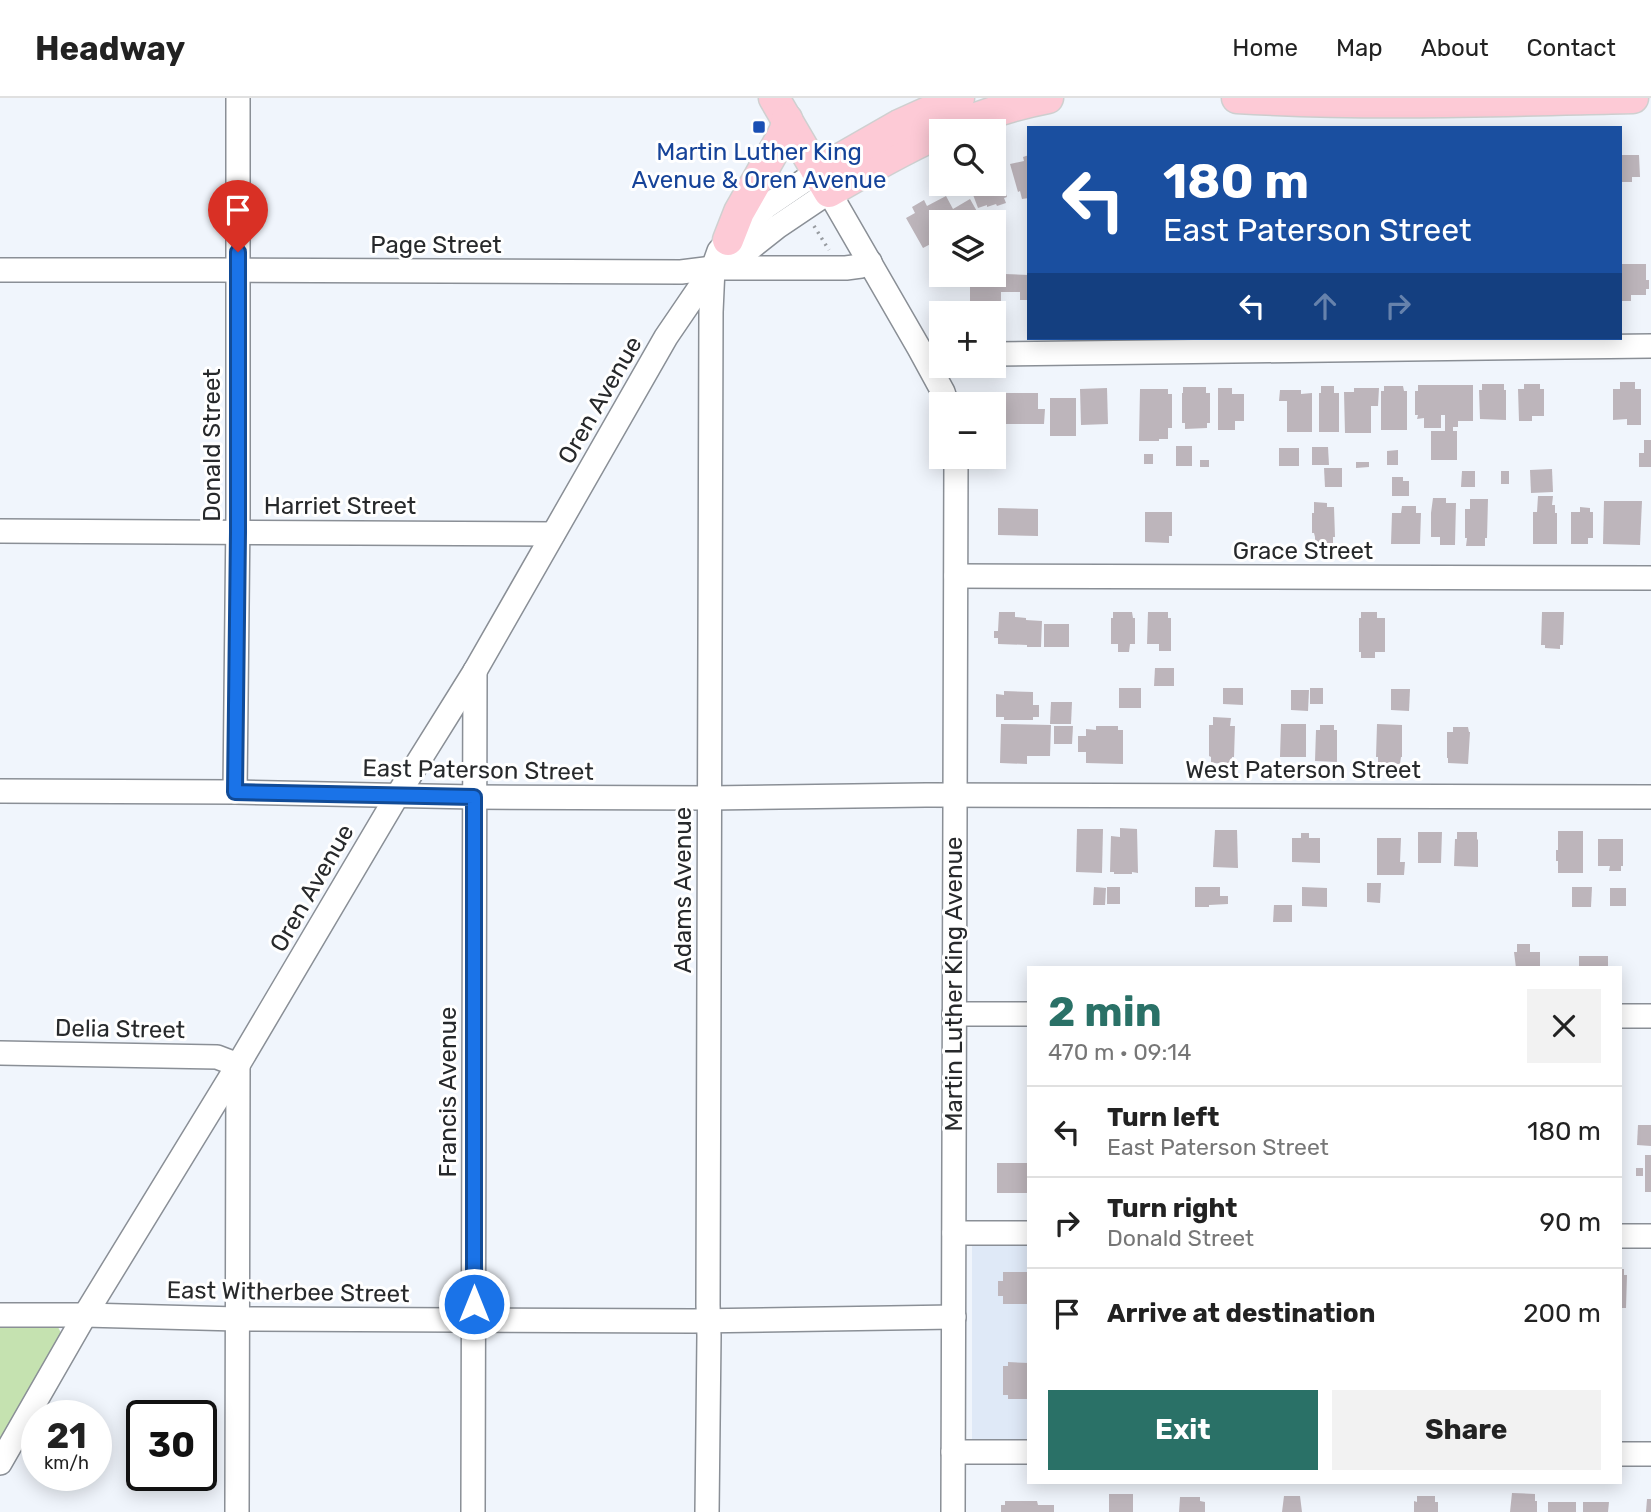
<!DOCTYPE html>
<meta charset="utf-8">
<style>
:root{--surface:#fff;--page:#f2f2f2;--text:#222;--muted:#767676;--line:#e0e0e0;--accent:#2a7167}
body{margin:0;font-family:Rubik,sans-serif;background:var(--page);color:var(--text);height:100vh;display:flex;flex-direction:column;font-size:26px;white-space:nowrap}
*{box-sizing:border-box;margin:0}
p{font-size:23px;color:var(--muted)}
.icon{flex:none;width:38px;height:38px;fill:none;stroke:currentColor;stroke-width:2;stroke-linecap:round;stroke-linejoin:round}
.map{position:relative;flex:1;overflow:hidden}
.side{position:absolute;left:1027px;top:868px;width:595px;height:518px;display:flex;flex-direction:column;background:var(--surface);border-radius:0px;box-shadow:0 4px 18px #0003}
.side>*{flex:none}
.top-card{position:absolute;left:1027px;top:28px;width:595px;height:214px;border-radius:0px;box-shadow:0 4px 18px #0003;background:#1a4fa0;color:#fff;overflow:hidden}
.controls{position:absolute;left:929px;top:21px;display:grid;gap:14px}
.controls a{display:grid;place-items:center;width:77px;height:77px;border-radius:0px;background:var(--surface);box-shadow:0 4px 18px #0003;font-size:35px}
.speed{position:absolute;left:21px;top:1302px;display:flex;gap:14px;font-size:35px;font-weight:700;text-align:center}
.speed>*{display:grid;place-content:center;width:91px;height:91px;border-radius:50%;background:var(--surface);box-shadow:0 4px 18px #0003;line-height:1}
.speed small{font-size:18px;font-weight:400}
.speed .limit{border:4px solid #111;border-radius:10px;background:#fff;color:#111}
.pin{position:absolute;display:grid;place-items:center;width:60px;height:60px;color:#fff;margin:-72px -30px;border-radius:50% 50% 50% 0;rotate:-45deg;box-shadow:0 0 7px #0007}
.pin .icon{rotate:45deg}
.me{position:absolute;width:77px;margin:-38px;rotate:0deg;stroke-linejoin:round;filter:drop-shadow(0 0 5px #0008)}
.turn{display:flex;align-items:center;gap:24px;height:147px;padding:0 21px;font-size:32px}
.turn .icon{width:91px;height:91px;stroke-width:2.5}
.turn b{display:block;font-size:49px;line-height:60px}
.lanes{display:flex;align-items:center;height:66px;padding:0 21px;background:#0003;justify-content:center;gap:35px;direction:ltr}
.lanes .off{opacity:.35}
.round{display:grid;place-items:center;flex:none;width:74px;height:74px;border-radius:0px;background:var(--page)}
.overview{display:flex;align-items:center;justify-content:space-between;height:119px;padding:0 21px}
h1{font-size:42px;font-weight:700;line-height:52px;color:var(--accent)}
.button{display:flex;gap:14px;margin-top:auto;padding:14px 21px}
.button a{flex:1;height:80px;border-radius:0px;background:var(--accent);color:#fff;font-size:28px;font-weight:700;line-height:80px;text-align:center}
.button a+a{background:var(--page);color:var(--text)}
ul{padding:0;list-style:none}
li{display:flex;align-items:center;gap:21px;height:91px;padding:0 21px;border-top:2px solid var(--line)}
li div{flex:1}
li b{display:block;font-size:26px}
li em{font-style:normal}
header{display:flex;align-items:center;gap:42px;box-sizing:border-box;height:98px;padding:0 35px;background:var(--surface);border-bottom:2px solid var(--line)}
header strong{font-size:33px}
nav{display:flex;gap:38px;margin-inline-start:auto;font-size:24px}
.map>svg:first-child{display:block}
.built{fill:#dfe9f7}
.green{fill:#c5e2b0}
.building{fill:#bdb5bb}
.lines{fill:none;stroke-linecap:round;stroke-linejoin:round}
.minor-casing{stroke:#8a8f96;stroke-width:26}
.major-casing{stroke:#cfd0d0;stroke-width:33}
.path{stroke:#979ba0;stroke-width:3.5;stroke-dasharray:2 5;stroke-linecap:butt}
.minor{stroke:#fff;stroke-width:23}
.major{stroke:#fdcad6;stroke-width:30}
.route-casing{stroke:#114b97;stroke-width:18}
.route{stroke:#1a73e8;stroke-width:12}
.transit-dot{fill:#1a4fb4;stroke:#fff;stroke-width:2.5}
.labels{text-anchor:middle;stroke-width:6;stroke-linejoin:round;paint-order:stroke}
.transit-label{font-size:24px;fill:#164399;stroke:#fff}
.street-label{font-size:24px;fill:#27292b;stroke:#fff}
</style>
<header>
<strong>Headway</strong>
<nav><a>Home</a><a>Map</a><a>About</a><a>Contact</a></nav>
</header>
<div class="map">
<svg width="1651" height="1414" viewBox="0 0 1651 1414">
<rect width="100%" height="100%" fill="#f0f5fc"/>
<path class="built" d="M1029 1146V1343L972 1342V1147Z"/>
<path class="green" d="M0 1229H58L62 1237 0 1343Z"/>
<g class="building">
<path d="M1029 57V100L1022 101 1020 93 1018 94 1010 66 1024 63 1023 59Z"/>
<path d="M1620 57H1639L1640 79H1632V84H1620Z"/>
<path d="M998 73 1007 99 1004 100 1006 105 997 108 996 106 987 109V107L978 110 969 86H994V75Z"/>
<path d="M946 98 953 111 970 101 983 124H942V140L923 150 906 120 915 115 912 109 924 102 927 108Z"/>
<path d="M1620 166H1646V182H1649V191H1646V197H1631V203H1620Z"/>
<path d="M994 171H997V182H999V179H1004L1005 176 1029 177V202H1020V194H1001V205H970V187H955V178L994 177Z"/>
<path d="M1620 284H1635V291H1641V327H1627V321L1613 322V291H1620Z"/>
<path d="M1482 286H1504V292H1506V322L1480 321 1479 292H1482Z"/>
<path d="M1524 286H1540V291H1544V318H1532V323H1519L1518 291H1524Z"/>
<path d="M1418 287H1473V323H1458V329H1453V333H1457V362H1431V333H1445V317H1441V330H1424V320L1417 321 1418 317H1415V293H1418Z"/>
<path d="M1321 288H1334V295H1339V334H1319V295H1321Z"/>
<path d="M1384 288H1403L1404 293H1407V332H1381V293H1384Z"/>
<path d="M1183 289H1206V295H1210V325H1207V330L1185 331V325H1182V295H1183Z"/>
<path d="M1107 290 1108 326 1081 327 1080 291Z"/>
<path d="M1218 290H1232V296H1244V323H1235V332H1218Z"/>
<path d="M1354 290H1379L1378 308H1371V335H1345L1344 294H1354Z"/>
<path d="M1140 291H1168V296H1172V330H1168V341H1159V343H1139Z"/>
<path d="M1280 292H1301V296L1312 295V334H1287V303H1279Z"/>
<path d="M1006 295H1038V311H1045L1044 326H1006Z"/>
<rect x="1050" y="300" width="26" height="38"/>
<path d="M1644 342H1651V369H1639V355H1644Z"/>
<rect x="1176" y="348" width="16" height="20"/>
<path d="M1312 349H1328L1329 367H1312Z"/>
<rect x="1279" y="350" width="20" height="18"/>
<path d="M1398 352V367H1387V353Z"/>
<rect x="1144" y="356" width="9" height="10"/>
<rect x="1200" y="362" width="9" height="7"/>
<path d="M1356 364H1369V369L1356 370Z"/>
<path d="M1324 370H1342V389H1325Z"/>
<path d="M1552 371 1553 394 1531 395 1530 372Z"/>
<path d="M1462 373H1475V389H1461Z"/>
<rect x="1501" y="373" width="8" height="13"/>
<path d="M1392 379H1403V383H1409V398H1392Z"/>
<path d="M1538 398H1553L1552 407H1555V415H1557V446H1533V414H1537Z"/>
<path d="M1433 400H1446V405H1456L1455 447H1440V439H1431V415Z"/>
<path d="M1470 401H1488L1487 440H1485V448H1466L1467 440H1465V411H1470Z"/>
<path d="M1604 403H1642L1640 447 1603 446Z"/>
<path d="M1314 404 1327 405V409H1334L1335 439H1333V445H1315V439L1314 435H1312V415H1314Z"/>
<path d="M1402 408H1416V415H1421L1420 446H1391L1392 415H1401Z"/>
<path d="M1580 409 1590 410V414H1593V440H1588V446H1571V414H1580Z"/>
<path d="M998 410 1038 411V438L998 437Z"/>
<path d="M1145 414H1172V438H1169V445L1145 444Z"/>
<path d="M999 514H1015V519L1026 520V522L1042 523 1041 549H1027V547L998 546V540H994V533H998Z"/>
<path d="M1113 514H1132L1133 520H1135V546H1130L1129 554H1118V546H1111V520H1113Z"/>
<path d="M1148 514H1168V520H1171V553H1159V546H1147Z"/>
<path d="M1361 514H1377V520H1385V554H1375V560H1361V554H1359V520H1361Z"/>
<path d="M1542 514H1564L1563 547H1560V551L1545 550V547H1541Z"/>
<rect x="1044" y="526" width="25" height="23"/>
<path d="M1155 570H1174V588H1154Z"/>
<rect x="1119" y="590" width="22" height="20"/>
<path d="M1223 590H1243V607L1223 606Z"/>
<rect x="1310" y="590" width="13" height="16"/>
<path d="M1391 591H1410L1409 613 1391 612Z"/>
<path d="M1291 592H1309L1308 613 1291 612Z"/>
<path d="M1004 593 1033 594V607H1039V619H1033V622H1004V619H996V596L1004 597Z"/>
<path d="M1051 604H1072L1071 626H1050Z"/>
<path d="M1213 619 1231 620 1230 628H1235L1234 659H1232V666L1211 665V659L1209 658V627H1213Z"/>
<path d="M1001 626 1051 627 1050 658H1027V666L1000 665Z"/>
<path d="M1281 626H1306V659H1280Z"/>
<path d="M1377 626 1402 627V659H1401L1400 666 1378 665V659H1376Z"/>
<path d="M1320 627H1334V632H1337V664L1315 663 1316 632H1320Z"/>
<path d="M1054 628H1073L1072 646H1054Z"/>
<path d="M1096 628H1118V632H1123V666L1086 665V654H1078V638H1086V631L1096 632Z"/>
<path d="M1453 629H1468L1469 634H1470L1468 666 1448 665V660H1447V634H1453Z"/>
<path d="M1120 730 1137 731 1138 775 1132 774V776H1114V774H1110L1111 738 1120 739Z"/>
<path d="M1077 731H1103L1102 775 1076 774Z"/>
<path d="M1215 732H1237L1238 770 1213 769Z"/>
<path d="M1558 733H1583V775H1558V763H1556V752H1558Z"/>
<path d="M1418 734H1442L1441 765H1418Z"/>
<path d="M1457 734H1477V741L1478 742V769L1454 768 1455 741H1457Z"/>
<path d="M1301 735H1309V740H1320V765L1292 764V740H1301Z"/>
<path d="M1377 740H1401L1400 764H1405L1404 777H1377Z"/>
<path d="M1598 741H1623V768H1621V773H1609L1610 768H1598Z"/>
<path d="M1367 785H1381L1380 805 1367 804Z"/>
<path d="M1094 789 1106 790 1105 807H1093Z"/>
<rect x="1107" y="789" width="13" height="17"/>
<path d="M1195 789H1220V798H1228V806L1209 807V809H1195Z"/>
<path d="M1302 789 1327 790V809L1302 808Z"/>
<path d="M1572 789H1592L1591 809H1572Z"/>
<rect x="1610" y="790" width="16" height="18"/>
<path d="M1274 807H1292V824H1273Z"/>
<path d="M1517 846H1530V854H1540V870H1516L1514 854H1517Z"/>
<rect x="1579" y="858" width="29" height="12"/>
<path d="M1638 1027H1651V1048L1637 1047Z"/>
<rect x="1645" y="1057" width="6" height="37"/>
<rect x="997" y="1065" width="32" height="30"/>
<rect x="1636" y="1070" width="7" height="8"/>
<path d="M1620 1171H1624V1177H1627L1626 1210H1620Z"/>
<path d="M1003 1174H1029V1206H1003V1198H998V1183H1003Z"/>
<path d="M1008 1264 1029 1265V1301H1008V1297H1003V1268H1008Z"/>
<path d="M1512 1395 1535 1396V1403H1537V1414H1510Z"/>
<rect x="1109" y="1396" width="24" height="18"/>
<path d="M1284 1398H1300L1302 1414H1282Z"/>
<path d="M1417 1398H1435V1404H1438V1414H1414V1403L1417 1404Z"/>
<path d="M1180 1399H1200V1403L1205 1404V1414H1179Z"/>
<path d="M1647 1401H1651V1414H1646Z"/>
<path d="M1005 1403H1037L1038 1407H1054V1414H1001V1407H1005Z"/>
<rect x="1548" y="1404" width="28" height="10"/>
<path d="M1583 1404H1609L1608 1414H1583Z"/>
</g>
<g class="lines">
<g class="minor-casing">
<g id="minor">
<path d="M719 167 743 156 777 129 829 94 919 250 943 294 947 306"/>
<path d="M0 172H217L681 174 713 170H846L861 168 870 164"/>
<path d="M994 256 1651 248"/>
<path d="M0 433 553 436"/>
<path d="M956 478 1651 480"/>
<path d="M0 693 235 694 474 699 710 700 926 697 1651 699"/>
<path d="M235 694 238 416V0"/>
<path d="M954 916H1029"/>
<path d="M1620 918H1651"/>
<path d="M0 955 217 959 238 967 237 1414"/>
<path d="M954 1135H1029"/>
<path d="M1620 1138H1651"/>
<path d="M0 1217H85L237 1221 693 1223 954 1219"/>
<path d="M953 1354H1029"/>
<path d="M1620 1356H1651"/>
<path d="M0 1365 85 1217 238 967 397 698 475 573 666 239 713 170 719 153 733 137 767 108 817 74"/>
<path d="M473 1414 475 573"/>
<path d="M707 1414 709 1238 708 1207 711 214 713 170"/>
<path d="M953 1414 956 359"/>
</g>
</g>
<g class="major-casing">
<g id="major">
<path d="M774 0 829 94C901 52 965 16 1048 0"/>
<path d="M1237 0C1369 8 1501 3 1633 0"/>
<path d="M817 74 899 27 959 0"/>
<path d="M728 142 739 114 780 42 785 32 787 21"/>
</g>
</g>
<path class="path" d="M814 128 829 152"/>
<use href="#minor" class="minor"/>
<use href="#major" class="major"/>
</g>
<g class="lines">
<g class="route-casing">
<path id="route" d="M238 154V434L235 694 474 699V1206"/>
</g>
<use href="#route" class="route"/>
</g>
<rect class="transit-dot" x="752" y="22" width="14" height="14" rx="3.5"/>
<g class="labels">
<g class="transit-label">
<text x="759" y="62">Martin Luther King<tspan x="759" dy="28">Avenue &amp; Oren Avenue</tspan></text>
</g>
<g class="street-label">
<text x="436" y="155">Page Street</text>
<text transform="translate(600 302) rotate(-60)" y="8">Oren Avenue</text>
<text transform="translate(212 347) rotate(-90)" y="8">Donald Street</text>
<text x="340" y="416">Harriet Street</text>
<text x="1303" y="461">Grace Street</text>
<text transform="translate(478 672) rotate(1)" y="8">East Paterson Street</text>
<text x="1303" y="680">West Paterson Street</text>
<text transform="translate(312 790) rotate(-60)" y="8">Oren Avenue</text>
<text transform="translate(683 792) rotate(-90)" y="8">Adams Avenue</text>
<text transform="translate(954 886) rotate(-90)" y="8">Martin Luther King Avenue</text>
<text transform="translate(120 931) rotate(1)" y="8">Delia Street</text>
<text transform="translate(448 994) rotate(-90)" y="8">Francis Avenue</text>
<text transform="translate(288 1194) rotate(1)" y="8">East Witherbee Street</text>
</g>
</g>
</svg>
<div class="controls">
<a><svg class="icon" aria-label="search" viewBox="0 0 24 24"><circle cx="10" cy="10" r="6"/><path d="M15 15l6 6"/></svg></a>
<a><svg class="icon" aria-label="layers" viewBox="0 0 24 24"><path d="M12 4l9 5-9 5-9-5zM3 14l9 5 9-5"/></svg></a>
<a>+</a>
<a>−</a>
</div>
<div class="speed"><div>21<small>km/h</small></div><div class="limit">30</div></div>
<div class="pin" style="left:238px;top:154px;background:#d93025"><svg class="icon" aria-label="arrive" viewBox="0 0 24 24"><path d="M6 21V4h12l-3 4 3 4H6"/></svg></div>
<svg class="me" style="left:474px;top:1206px" viewBox="-20 -20 40 40"><circle r="17" fill="#1a73e8" stroke="#fff" stroke-width="3"/><path d="M0-11L8 9 0 5-8 9z" fill="#fff"/></svg>
<div class="top-card">
<div class="turn"><svg class="icon" aria-label="left" viewBox="0 0 24 24"><path d="M17 20v-9H6M10 6l-5 5 5 5"/></svg><div><b>180 m</b>East Paterson Street</div></div>
<div class="lanes"><svg class="icon" aria-label="left" viewBox="0 0 24 24"><path d="M17 20v-9H6M10 6l-5 5 5 5"/></svg><svg class="icon off" aria-label="ahead" viewBox="0 0 24 24"><path d="M12 20V5M6 11l6-6 6 6"/></svg><svg class="icon off" aria-label="right" viewBox="0 0 24 24"><path d="M7 20v-9h11M14 6l5 5-5 5"/></svg></div>
</div>
<section class="side">
<div class="overview"><div><h1>2 min</h1><p>470 m · 09:14</p></div><a class="round"><svg class="icon" aria-label="close" viewBox="0 0 24 24"><path d="M6 6l12 12M18 6L6 18"/></svg></a></div>
<ul>
<li><svg class="icon" aria-label="left" viewBox="0 0 24 24"><path d="M17 20v-9H6M10 6l-5 5 5 5"/></svg><div><b>Turn left</b><p>East Paterson Street</p></div><em>180 m</em></li>
<li><svg class="icon" aria-label="right" viewBox="0 0 24 24"><path d="M7 20v-9h11M14 6l5 5-5 5"/></svg><div><b>Turn right</b><p>Donald Street</p></div><em>90 m</em></li>
<li><svg class="icon" aria-label="arrive" viewBox="0 0 24 24"><path d="M6 21V4h12l-3 4 3 4H6"/></svg><div><b>Arrive at destination</b></div><em>200 m</em></li>
</ul>
<div class="button"><a>Exit</a><a>Share</a></div>
</section>
</div>
